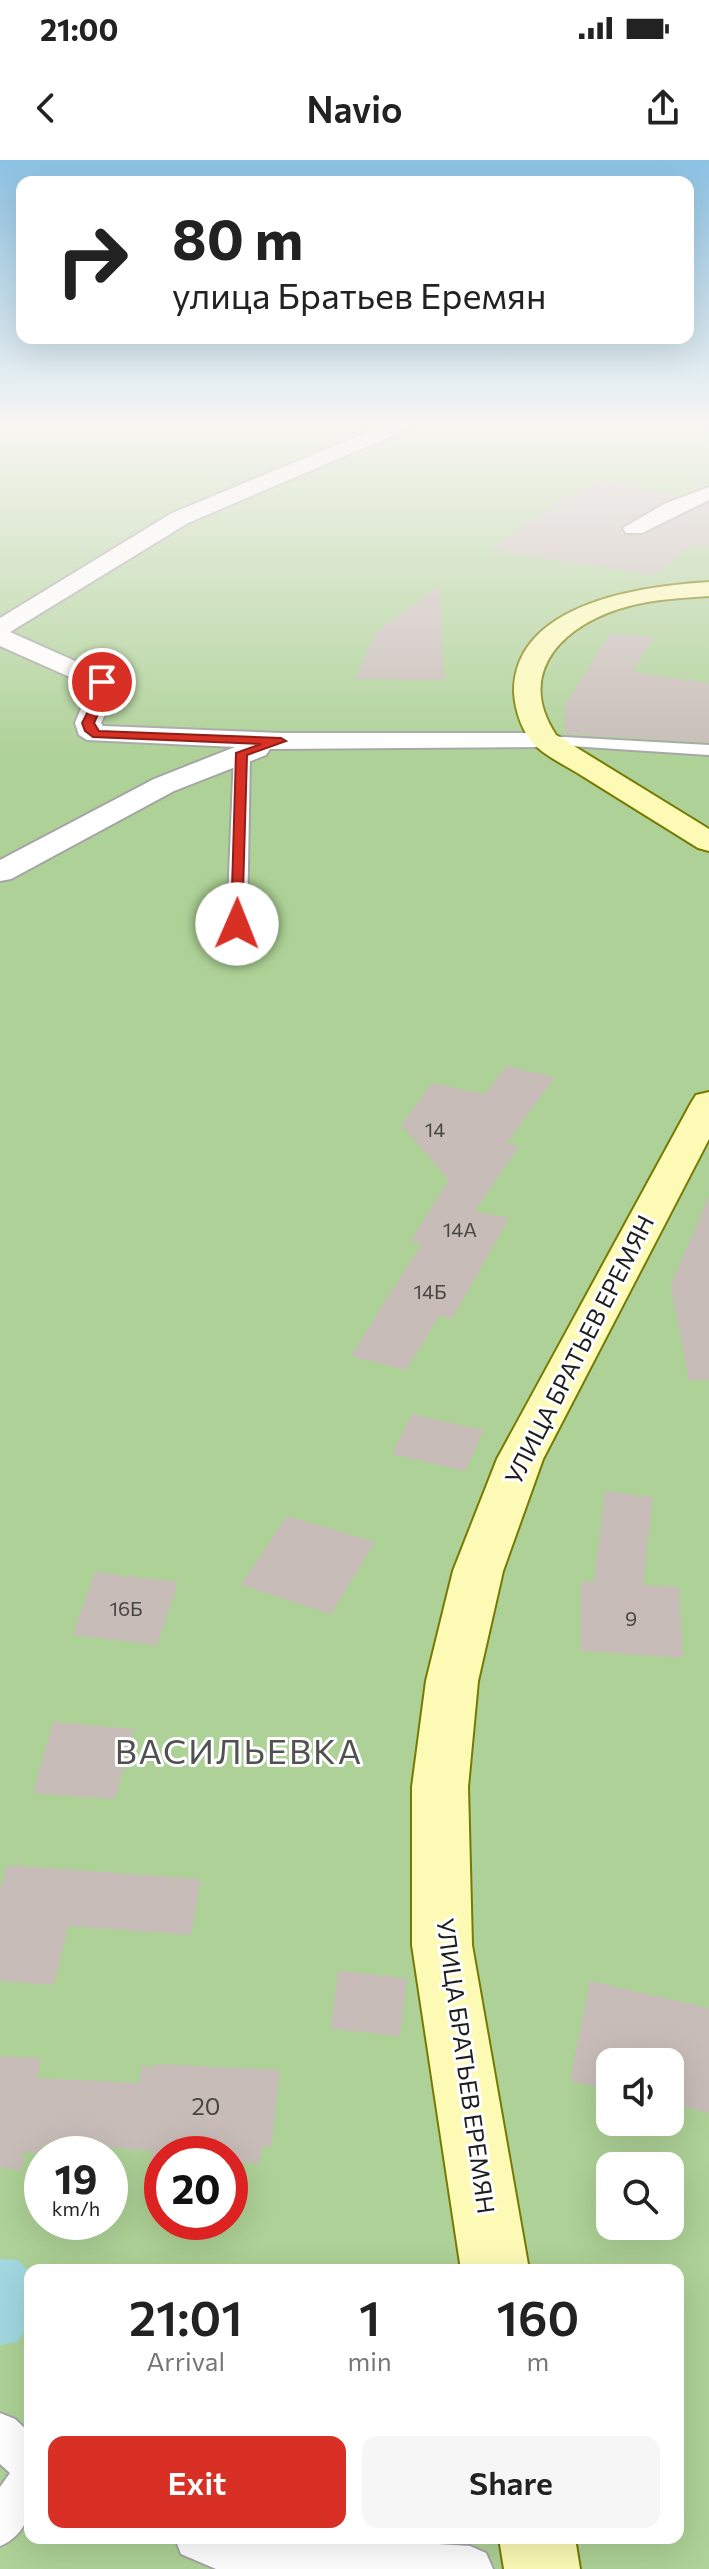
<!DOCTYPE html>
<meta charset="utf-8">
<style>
:root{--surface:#fff;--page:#f6f6f6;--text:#222;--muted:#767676;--accent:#d93025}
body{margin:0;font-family:Commissioner,sans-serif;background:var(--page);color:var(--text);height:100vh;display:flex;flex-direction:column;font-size:30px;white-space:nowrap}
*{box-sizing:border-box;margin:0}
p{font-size:26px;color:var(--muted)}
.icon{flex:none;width:44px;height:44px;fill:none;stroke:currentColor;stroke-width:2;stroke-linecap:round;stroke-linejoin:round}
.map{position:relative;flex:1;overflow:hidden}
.drawer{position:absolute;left:24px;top:2104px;width:660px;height:280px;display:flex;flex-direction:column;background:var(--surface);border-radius:16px;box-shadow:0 8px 32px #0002}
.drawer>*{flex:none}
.guide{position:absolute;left:16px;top:16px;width:678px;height:168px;border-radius:16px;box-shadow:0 8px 32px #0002;background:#fff;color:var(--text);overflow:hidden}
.buttons{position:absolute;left:596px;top:1888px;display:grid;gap:16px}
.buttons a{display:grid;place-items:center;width:88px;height:88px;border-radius:16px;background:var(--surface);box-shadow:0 8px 32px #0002;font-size:40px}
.speed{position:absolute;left:24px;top:1976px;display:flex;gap:16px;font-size:40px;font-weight:700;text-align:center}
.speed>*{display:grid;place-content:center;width:104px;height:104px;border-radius:50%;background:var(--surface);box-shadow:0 8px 32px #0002;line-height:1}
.speed small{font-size:20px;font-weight:400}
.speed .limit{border:12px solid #d22;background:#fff;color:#111}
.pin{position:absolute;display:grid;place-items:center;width:68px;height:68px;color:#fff;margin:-34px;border:4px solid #fff;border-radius:50%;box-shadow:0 2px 8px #0007}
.me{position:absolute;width:88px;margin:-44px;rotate:1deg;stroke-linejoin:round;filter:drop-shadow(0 0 6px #0008)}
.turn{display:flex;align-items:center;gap:28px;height:168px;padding:0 24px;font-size:36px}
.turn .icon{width:104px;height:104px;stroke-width:2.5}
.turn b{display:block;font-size:56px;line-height:68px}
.eta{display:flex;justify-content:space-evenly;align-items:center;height:136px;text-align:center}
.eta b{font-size:48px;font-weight:600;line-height:56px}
.button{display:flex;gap:16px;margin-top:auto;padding:16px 24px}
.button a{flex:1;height:92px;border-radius:16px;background:var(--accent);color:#fff;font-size:32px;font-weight:600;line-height:92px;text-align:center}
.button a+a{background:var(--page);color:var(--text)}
.status{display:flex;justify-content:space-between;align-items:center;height:56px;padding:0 40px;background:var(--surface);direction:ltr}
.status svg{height:22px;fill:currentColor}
header{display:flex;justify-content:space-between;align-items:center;height:104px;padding:0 24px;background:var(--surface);font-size:36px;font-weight:600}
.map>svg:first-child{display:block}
.forest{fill:#add196;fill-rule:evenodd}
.water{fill:#a2d7df}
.building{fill:#c7bcb7}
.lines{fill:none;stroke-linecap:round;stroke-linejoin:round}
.lane-casing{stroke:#a5a5a5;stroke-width:4}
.street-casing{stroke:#a5a5a5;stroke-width:4}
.secondary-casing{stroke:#777a00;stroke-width:4}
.lane{fill:#fff;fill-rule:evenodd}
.street{fill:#fff;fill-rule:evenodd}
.secondary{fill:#fcfab5;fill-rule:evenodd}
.route{fill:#d93025;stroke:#8d1f18;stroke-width:2}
.labels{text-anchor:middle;stroke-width:6;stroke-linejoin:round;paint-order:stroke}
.number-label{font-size:20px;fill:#484644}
.street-label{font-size:24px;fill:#1e1e1e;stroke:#fff}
.near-number-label{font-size:24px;fill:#484644}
.near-quarter-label{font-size:34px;letter-spacing:2px;fill:#515151;stroke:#fff}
</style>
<div class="status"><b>21:00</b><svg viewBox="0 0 49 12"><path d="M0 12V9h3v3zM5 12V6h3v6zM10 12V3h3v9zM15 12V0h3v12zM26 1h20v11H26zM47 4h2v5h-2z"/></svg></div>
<header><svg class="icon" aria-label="back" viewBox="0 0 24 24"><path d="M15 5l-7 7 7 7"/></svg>Navio<svg class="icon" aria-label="share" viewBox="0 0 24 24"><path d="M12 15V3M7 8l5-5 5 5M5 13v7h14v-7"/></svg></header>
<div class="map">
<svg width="709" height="2409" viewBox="0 0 709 2409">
<rect width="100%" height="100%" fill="#f0ebe4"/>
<path class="forest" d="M0 265H709V2409H0ZM610 1902H670V1962H610ZM42 1994H110V2062H42ZM162 1994H230V2062H162ZM610 2006H670V2066H610ZM30 2110H678V2378H30Z"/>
<path class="water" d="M0 2099 18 2100 30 2112C30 2138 32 2159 18 2182L0 2185Z"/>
<g class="building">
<path d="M600 321 677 336 621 365 620 370 626 376H643L709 343V387L692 385 655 415 490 390 560 340Z"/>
<path d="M440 426 444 520 355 519 376 472Z"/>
<path d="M610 473 654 477 633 512 709 523V582L565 574V545Z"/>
<path d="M506 906 555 917 507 983 519 986 475 1051 509 1058 452 1159 439 1156 406 1210 351 1196 422 1083 410 1081 449 1020 401 965 432 923 485 934Z"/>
<path d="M709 1036V1220L689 1221 671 1125Z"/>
<path d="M412 1254 484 1270 465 1311 392 1294Z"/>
<path d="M605 1331 653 1337 643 1425 679 1427 683 1498 581 1491V1421L594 1422Z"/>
<path d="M287 1356 375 1382 331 1454 241 1425Z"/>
<path d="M95 1412 178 1422 157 1485 73 1475Z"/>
<path d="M53 1562 134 1569 115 1639 33 1633Z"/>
<path d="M7 1705 201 1719 191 1775 68 1766 54 1825 0 1821V1732Z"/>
<path d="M338 1811 407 1818 400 1876 331 1869Z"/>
<path d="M590 1821 709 1848V1953L670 1944V1902H610V1930L570 1921Z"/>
<path d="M0 1896 41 1898 37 1918 139 1923 142 1905 156 1907V1904L280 1910 271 1987H262L259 2004 240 2002 237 2025H230V1994H162V2020L147 2019 152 1991 57 1983V1987L42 1985 41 1993 24 1992 22 2010 0 2008Z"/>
</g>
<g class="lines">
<g class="lane-casing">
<g id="lane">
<path d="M546 576 709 585V595L540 584 538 581Z"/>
<path d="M242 588 250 593 247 764 237 770 227 764 234 593Z"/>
<path d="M0 2253 15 2259 30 2273C30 2314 44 2368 0 2386V2327L10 2313 0 2304Z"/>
<path d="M175 2378H342L470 2386 486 2393 493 2409H216L181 2394Z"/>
</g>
</g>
<g class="street-casing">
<g id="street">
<path d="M385 265H410L408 269 188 363 10 472 111 517 117 530 101 563 103 566 281 573H546L556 575 560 581 556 587 270 589 266 595 174 631 11 719 0 721V700L154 619 235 587 87 580 79 575 75 563 90 526 0 486V458L172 353Z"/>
<path d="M709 327V340L642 373H626L623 368 664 344Z"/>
</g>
</g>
<g class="secondary-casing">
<g id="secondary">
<path d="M709 422V436C682 438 655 439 629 446 567 462 513 510 556 575L709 669V691L698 688C660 664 622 641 584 617 569 607 550 599 537 587 523 575 515 551 514 532 514 442 644 426 709 422Z"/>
<path d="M709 932V979L543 1299 503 1411 478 1521 468 1627 472 1785 529 2110H461L412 1785V1627L426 1521 453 1411 497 1299 691 943 696 935Z"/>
<path d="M499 2378H575L580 2409H504Z"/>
</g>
</g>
<use href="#lane" class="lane"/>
<use href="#street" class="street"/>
<use href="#secondary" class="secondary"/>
</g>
<linearGradient id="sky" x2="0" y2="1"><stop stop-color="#8cc2e4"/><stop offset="0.44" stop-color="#f8f6f3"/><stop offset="1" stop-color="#f8f6f3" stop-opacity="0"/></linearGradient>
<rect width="709" height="602" fill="url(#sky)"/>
<path class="route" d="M98 520H106L109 530 94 563 99 571 281 578 286 581 247 595 242 766 231 764 236 593 261 584 93 577 85 571 82 563 99 530Z"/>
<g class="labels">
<g class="number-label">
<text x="435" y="977">14</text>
<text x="460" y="1077">14А</text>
<text x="430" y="1139">14Б</text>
<text x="126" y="1456">16Б</text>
<text x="631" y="1466">9</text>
</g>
<g class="street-label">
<text transform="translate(580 1190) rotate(-63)" y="8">УЛИЦА БРАТЬЕВ ЕРЕМЯН</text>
<text transform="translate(465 1906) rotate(82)" y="8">УЛИЦА БРАТЬЕВ ЕРЕМЯН</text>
</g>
<g class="near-number-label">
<text x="206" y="1955">20</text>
</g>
<g class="near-quarter-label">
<text x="239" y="1604">ВАСИЛЬЕВКА</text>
</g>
</g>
</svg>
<div class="buttons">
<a><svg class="icon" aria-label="sound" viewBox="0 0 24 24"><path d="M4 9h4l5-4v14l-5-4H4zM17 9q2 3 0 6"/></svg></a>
<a><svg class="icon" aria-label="search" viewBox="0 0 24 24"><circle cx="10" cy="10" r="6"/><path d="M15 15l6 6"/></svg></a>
</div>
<div class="speed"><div>19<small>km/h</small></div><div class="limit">20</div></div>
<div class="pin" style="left:102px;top:522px;background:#d93025"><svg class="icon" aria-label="arrive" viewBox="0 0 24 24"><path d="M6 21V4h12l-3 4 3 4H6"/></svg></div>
<svg class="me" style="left:237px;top:764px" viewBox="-20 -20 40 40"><circle r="19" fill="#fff"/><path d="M0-13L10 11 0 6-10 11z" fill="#d93025"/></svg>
<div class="guide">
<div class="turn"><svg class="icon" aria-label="right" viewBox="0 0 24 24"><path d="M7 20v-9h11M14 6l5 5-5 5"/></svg><div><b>80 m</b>улица Братьев Еремян</div></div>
</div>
<section class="drawer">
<div class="eta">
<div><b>21:01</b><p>Arrival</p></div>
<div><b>1</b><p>min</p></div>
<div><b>160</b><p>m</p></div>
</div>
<div class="button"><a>Exit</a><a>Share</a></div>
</section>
</div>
